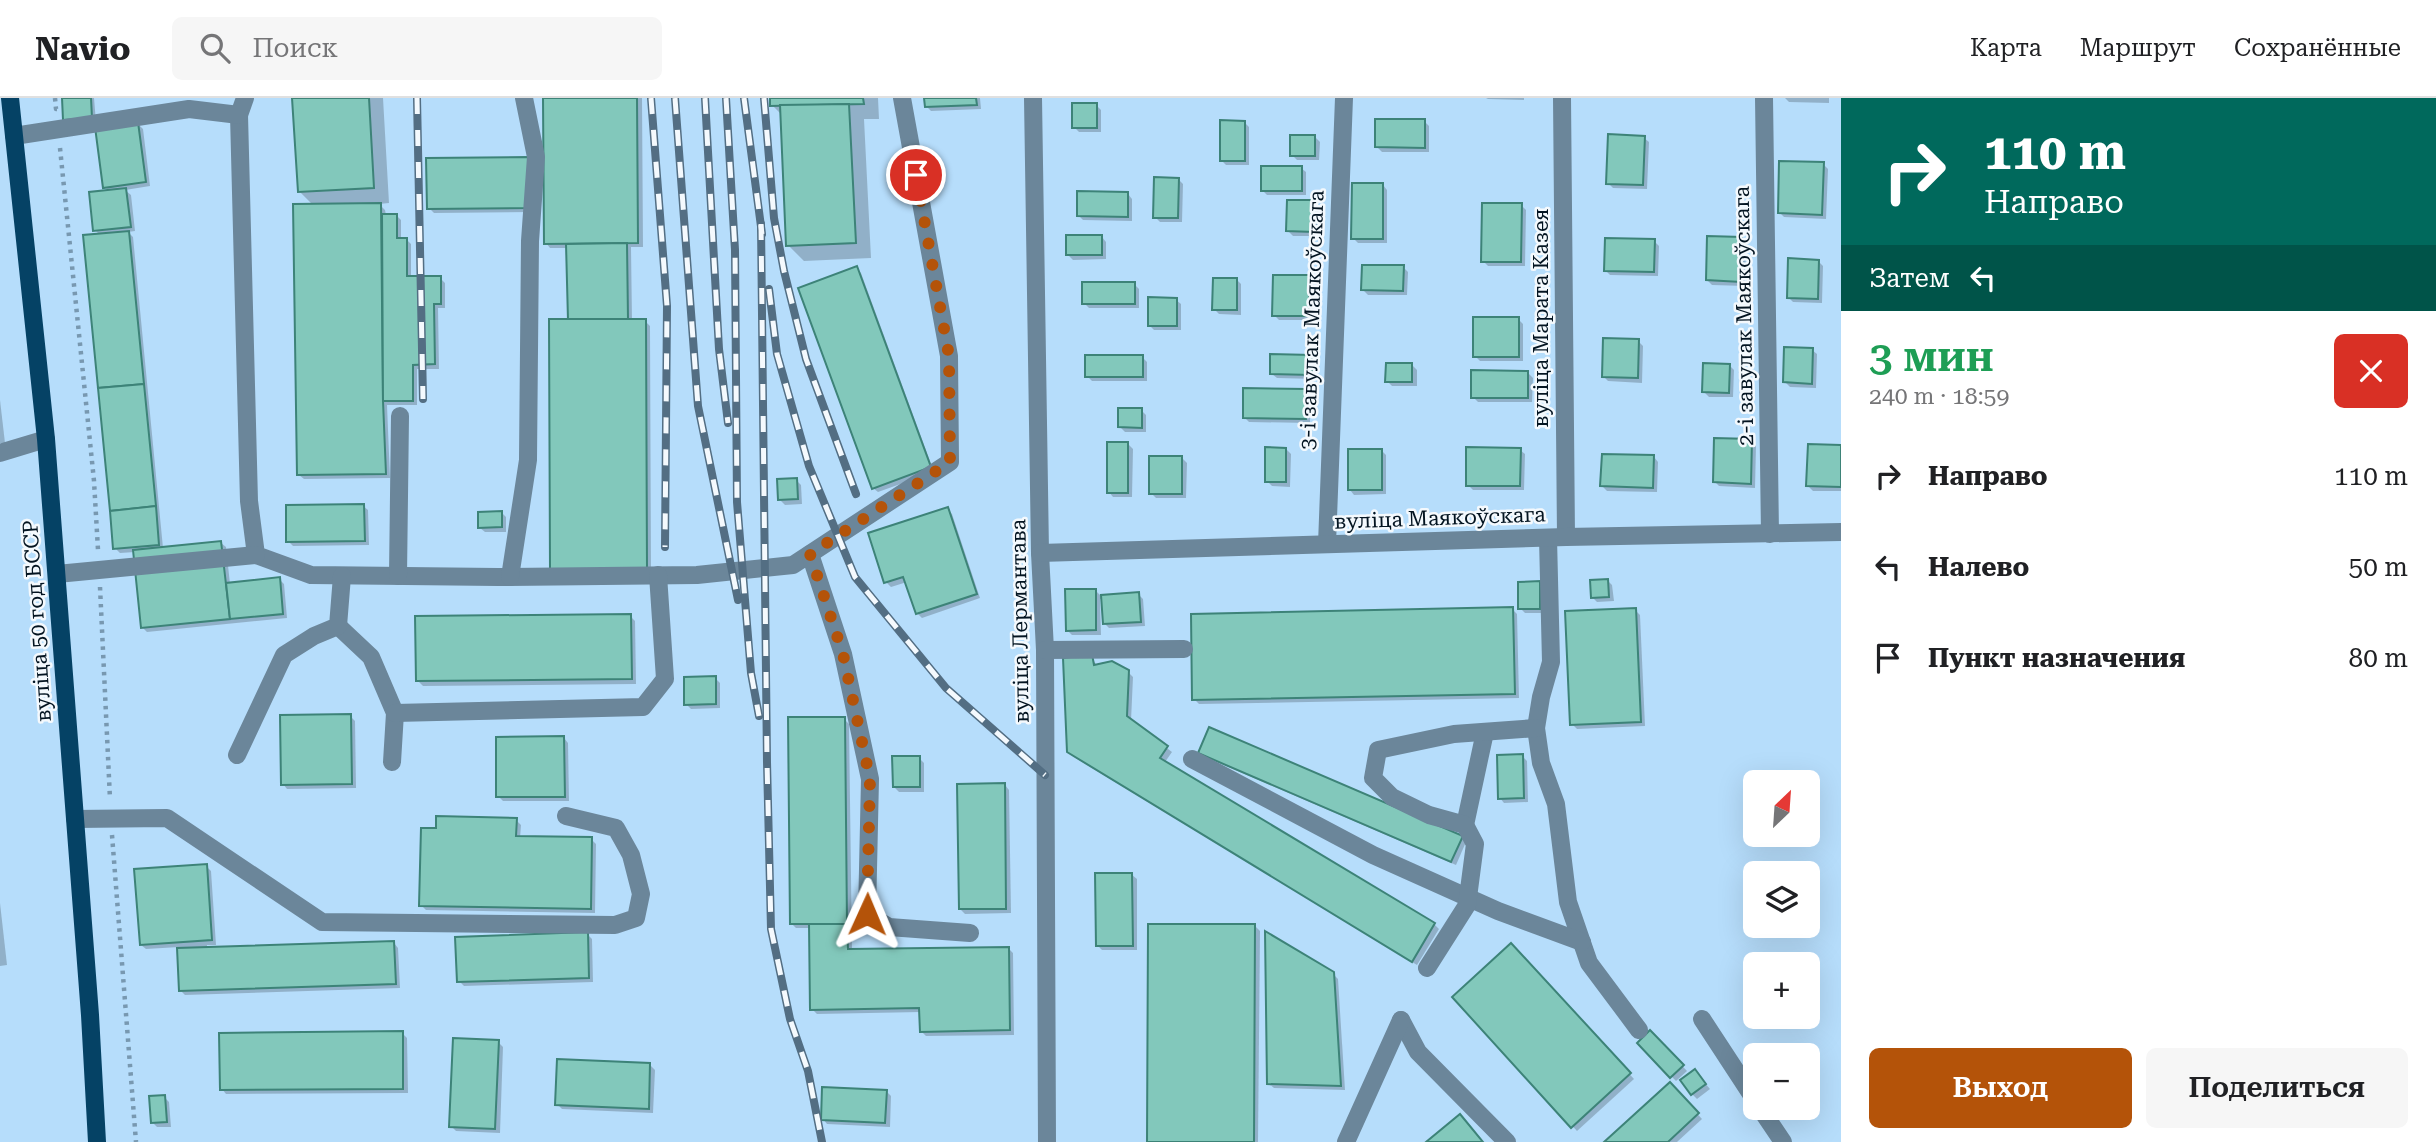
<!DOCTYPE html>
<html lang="ru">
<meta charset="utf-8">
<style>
:root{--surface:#fff;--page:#f6f6f6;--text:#202124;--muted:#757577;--line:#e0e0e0;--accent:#b45309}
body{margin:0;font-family:"Roboto Serif",serif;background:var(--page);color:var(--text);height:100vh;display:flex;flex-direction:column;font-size:26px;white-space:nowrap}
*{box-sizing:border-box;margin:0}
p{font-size:23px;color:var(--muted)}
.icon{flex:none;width:38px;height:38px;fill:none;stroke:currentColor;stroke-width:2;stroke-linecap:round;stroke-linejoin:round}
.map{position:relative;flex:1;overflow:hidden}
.side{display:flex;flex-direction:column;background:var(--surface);width:595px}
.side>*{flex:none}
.hud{background:#00695c;color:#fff;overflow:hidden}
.needle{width:46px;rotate:25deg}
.tools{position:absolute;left:1743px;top:672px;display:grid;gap:14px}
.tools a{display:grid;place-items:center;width:77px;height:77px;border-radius:10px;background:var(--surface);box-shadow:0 7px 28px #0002;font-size:35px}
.pin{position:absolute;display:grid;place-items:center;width:60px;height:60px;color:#fff;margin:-30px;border:4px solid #fff;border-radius:50%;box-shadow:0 2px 7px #0007}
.me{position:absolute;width:77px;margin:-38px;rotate:1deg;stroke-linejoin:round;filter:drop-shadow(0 0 5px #0008)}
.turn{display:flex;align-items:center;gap:24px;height:147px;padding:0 28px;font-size:32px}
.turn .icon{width:91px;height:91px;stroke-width:2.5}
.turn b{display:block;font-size:49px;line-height:60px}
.then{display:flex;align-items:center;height:66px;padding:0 28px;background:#0003;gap:14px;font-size:26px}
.round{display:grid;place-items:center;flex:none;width:74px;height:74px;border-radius:10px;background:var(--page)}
.summary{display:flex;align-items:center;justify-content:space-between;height:119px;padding:0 28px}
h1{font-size:42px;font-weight:600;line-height:52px;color:#1e9e55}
.cta{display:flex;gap:14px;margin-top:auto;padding:14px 28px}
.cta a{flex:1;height:80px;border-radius:10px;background:var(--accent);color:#fff;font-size:28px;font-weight:600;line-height:80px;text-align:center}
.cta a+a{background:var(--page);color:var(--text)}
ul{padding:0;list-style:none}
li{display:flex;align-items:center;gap:21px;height:91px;padding:0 28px}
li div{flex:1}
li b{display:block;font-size:26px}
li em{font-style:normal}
header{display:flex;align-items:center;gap:42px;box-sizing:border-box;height:98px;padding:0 35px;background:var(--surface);border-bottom:2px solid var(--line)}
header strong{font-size:33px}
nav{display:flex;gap:38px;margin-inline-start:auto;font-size:24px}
.search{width:490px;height:63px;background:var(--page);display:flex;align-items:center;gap:18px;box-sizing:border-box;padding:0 24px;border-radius:10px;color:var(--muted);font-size:26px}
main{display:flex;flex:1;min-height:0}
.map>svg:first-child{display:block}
.shadow{fill:#0003}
.building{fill:#82c8bb;stroke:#3d8378;stroke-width:2}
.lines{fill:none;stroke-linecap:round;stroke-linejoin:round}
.path{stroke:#7898b0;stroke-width:4.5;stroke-dasharray:3.5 5;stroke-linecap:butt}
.minor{stroke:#6b869a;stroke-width:18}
.major{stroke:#054265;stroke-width:18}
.rail-casing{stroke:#536e83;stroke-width:8}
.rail{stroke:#f4f9fd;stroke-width:5;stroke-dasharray:16;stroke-linecap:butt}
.route{stroke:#b45309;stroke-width:12;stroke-dasharray:0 21.6}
.labels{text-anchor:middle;stroke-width:5;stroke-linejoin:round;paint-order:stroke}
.street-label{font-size:21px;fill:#031421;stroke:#f4f9fd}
</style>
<header>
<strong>Navio</strong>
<div class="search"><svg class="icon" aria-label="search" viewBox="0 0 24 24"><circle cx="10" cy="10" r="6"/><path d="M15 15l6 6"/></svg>Поиск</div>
<nav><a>Карта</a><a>Маршрут</a><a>Сохранённые</a></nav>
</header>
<main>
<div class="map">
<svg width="1841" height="1044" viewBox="0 0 1841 1044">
<rect width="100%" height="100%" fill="#b6ddfb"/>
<g class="shadow">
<path d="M63 0H94L96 24Z"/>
<path d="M294 0H383L389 105 379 106 385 112 386 117H396L401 122V142L406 141 411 146V180H440L445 185V210H438L439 271H417V307H387L390 380 304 381 299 377 314 108 299 93Z"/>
<path d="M545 0H642L643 149H631L632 223H645L650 228 651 477H556L569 224 568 150H550L546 145Z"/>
<path d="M772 0H878L879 21H864L871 160 804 163 788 147 782 17 772 7Z"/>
<path d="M926 0H980L981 11 931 13 926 8Z"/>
<path d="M1486 0H1524V2L1488 1Z"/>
<path d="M1785 0H1829V5L1789 4Z"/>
<path d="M1096 7 1101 12V34H1079L1074 29Z"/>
<path d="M1424 23 1429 28V54H1382L1377 49Z"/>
<path d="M1244 24 1249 29V67H1226L1221 62Z"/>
<path d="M138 26 143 31 150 88 125 92 131 97 135 133 128 134 133 139 163 450 221 445 226 449 230 486 279 481 284 486 287 520 147 534 142 529 135 454 120 455 115 450 100 137 95 132 110 94 105 89Z"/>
<path d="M1315 39 1320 44 1319 62H1297L1292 57Z"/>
<path d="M1644 40 1649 44 1647 91 1613 90 1608 85Z"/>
<path d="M428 62 534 114 434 115 429 110Z"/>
<path d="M1823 66 1828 71 1826 121 1784 119 1780 115Z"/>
<path d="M1301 70 1306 74V97H1267L1262 92Z"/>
<path d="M1178 81 1183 86 1182 124H1160L1155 119Z"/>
<path d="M1383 87 1387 92V145H1358L1353 140Z"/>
<path d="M1128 96 1132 101V123L1083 122 1079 118Z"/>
<path d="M1314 104 1319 108 1318 138H1293L1288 133Z"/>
<path d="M1521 107 1526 112 1525 168H1488L1483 163Z"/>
<path d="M1102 139 1106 144V161L1073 162 1068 157Z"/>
<path d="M1741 141 1746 146 1745 188 1712 187 1707 182Z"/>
<path d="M1654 143 1659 148 1658 178 1610 177 1605 172Z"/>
<path d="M1818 163 1823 168 1822 205 1793 204 1788 199Z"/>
<path d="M1403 169 1408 174 1407 197H1368L1363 192Z"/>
<path d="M856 170 861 175 934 374 878 394 873 390Z"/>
<path d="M1308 179 1313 184V222H1279L1274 217Z"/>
<path d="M1236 181 1241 186V217L1219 216 1214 211Z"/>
<path d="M1134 186 1139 191V210H1089L1084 205Z"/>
<path d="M1176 202 1181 206V232H1154L1149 227Z"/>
<path d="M1518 221 1523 226V263H1480L1475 258Z"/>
<path d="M1638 243 1643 248 1642 285 1608 283 1603 278Z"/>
<path d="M1812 252 1817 256 1816 290 1790 289 1785 284Z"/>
<path d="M1142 259 1147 264V283H1092L1087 278Z"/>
<path d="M1311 259 1316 263V281L1277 280 1272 276Z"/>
<path d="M1412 267 1417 272V288H1392L1387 283Z"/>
<path d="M1729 267 1734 272 1733 299H1709L1704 294Z"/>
<path d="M1528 275 1533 280 1532 304H1478L1473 299Z"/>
<path d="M1305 293 1310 298V325L1249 324 1244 319Z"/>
<path d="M0 302 5 345H0Z"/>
<path d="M1141 312 1146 317V334H1125L1120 329Z"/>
<path d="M1751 343 1756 348 1755 390 1719 388 1715 384Z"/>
<path d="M1128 346 1133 351 1132 399H1113L1109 394Z"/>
<path d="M1841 349V393H1813L1808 388Z"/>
<path d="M1286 351 1291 356 1290 389 1272 388 1267 383Z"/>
<path d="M1381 352 1386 357V396L1354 397 1350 392Z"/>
<path d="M1520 352 1525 356 1524 392H1473L1468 387Z"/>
<path d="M1654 359 1658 364 1657 394 1607 393 1602 388Z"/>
<path d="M1182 360 1187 365 1186 400H1156L1151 395Z"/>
<path d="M796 382 801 387 802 406 785 407 780 402Z"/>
<path d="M363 408 368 412 369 447 293 448 288 443Z"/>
<path d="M947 411 952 416 980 500 922 520 917 515 907 484 891 489 886 484Z"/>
<path d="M501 414 506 419V434H485L480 430Z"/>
<path d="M1608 483 1612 487 1614 503 1597 504 1592 499Z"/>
<path d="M1539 485 1544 490V515H1525L1520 510Z"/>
<path d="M1095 492 1101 498 1138 496 1143 501 1145 528 1109 530 1105 526 1103 501H1100L1101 537H1072L1067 532Z"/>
<path d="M1512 511 1517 516 1519 600 1199 606 1194 601Z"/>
<path d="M1635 512 1640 517 1645 628 1577 631 1572 626Z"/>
<path d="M630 518 635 523 636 586 423 588 418 583Z"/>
<path d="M1091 558 1097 568 1128 574 1133 579 1131 623 1172 654 1165 664 1434 826 1439 831 1417 867 1074 659 1069 654Z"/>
<path d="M715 580 720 585V610L691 611 686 606Z"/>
<path d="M350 618 355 623 356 690 287 691 283 686Z"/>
<path d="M844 621 849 626 852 853 1008 850 1013 855 1014 937 926 938 921 933V914L817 916 812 911 810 830H796L791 825Z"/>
<path d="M564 640 568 645 569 703H503L498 698Z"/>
<path d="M1200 654 1462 740 1466 744 1456 767 1205 659Z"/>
<path d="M1522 658 1527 663 1528 704 1504 705 1500 700Z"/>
<path d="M919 660 924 665V694H899L894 689Z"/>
<path d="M1005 687 1009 692 1011 815 965 816 960 811Z"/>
<path d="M516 722 521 727 520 740 591 741 596 746 595 815 426 812 421 807Z"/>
<path d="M206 768 211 773 216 847H207V851L394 845 398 850 400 890 185 897 180 892 179 849 146 851 141 847Z"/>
<path d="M1132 777 1137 781V852H1102L1097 847Z"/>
<path d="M0 805 7 867 0 868Z"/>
<path d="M1255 828 1260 833 1258 1044H1148Z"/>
<path d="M587 836 592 841 593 884 464 888 459 883Z"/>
<path d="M1511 847 1634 981 1577 1033 1454 899Z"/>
<path d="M1333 876 1338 881 1345 992 1274 990 1269 986Z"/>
<path d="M1650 934 1687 973 1676 983 1639 945Z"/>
<path d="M402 935 407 940 408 995 226 996 222 991Z"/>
<path d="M498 944 503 949 500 1035 456 1033 451 1028Z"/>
<path d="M650 967 655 972 653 1015 562 1011 557 1006Z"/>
<path d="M1699 978 1710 991 1697 1001 1692 996Z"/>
<path d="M1670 986 1702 1021 1677 1044H1607Z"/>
<path d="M886 993 891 998 890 1029 827 1026 823 1021Z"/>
<path d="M164 999 169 1004 171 1029H157L153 1025Z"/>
</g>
<g class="building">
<path d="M62 0H91L92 20 63 22Z"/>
<path d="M292 0H369L374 90 298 94Z"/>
<path d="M543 0H637L638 145 544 146Z"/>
<path d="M770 0H863L864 6 770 8Z"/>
<path d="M924 0H976L977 7 925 9Z"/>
<rect x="1072" y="5" width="25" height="25"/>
<path d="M849 6 856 145 786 148 780 7Z"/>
<path d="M1375 21H1425V50L1375 49Z"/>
<path d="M1220 22 1245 23V63H1220Z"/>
<path d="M138 24 146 84 103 90 95 29Z"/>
<path d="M1608 36 1645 38 1643 87 1606 86Z"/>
<rect x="1290" y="37" width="25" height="21"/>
<path d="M529 59 530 110 427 111 426 60Z"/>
<path d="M1779 63 1824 64 1822 117 1778 115Z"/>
<rect x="1261" y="68" width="41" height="25"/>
<path d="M1154 79 1179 80 1178 120H1153Z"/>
<path d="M1352 85H1383V141H1351Z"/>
<path d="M126 90 131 129 93 133 89 94Z"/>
<path d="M1077 93 1128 94V119L1077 118Z"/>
<path d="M1287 102H1315L1314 134 1286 133Z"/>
<path d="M381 105 383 303 386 376 297 377 293 106Z"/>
<path d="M1482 105H1522L1521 164H1481Z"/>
<path d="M382 116H397V140H407V178H441V206H434L435 266 413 267V303H383Z"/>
<path d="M129 133 144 286 98 290 83 137Z"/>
<rect x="1066" y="137" width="36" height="20"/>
<path d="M1707 138 1742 139 1741 184 1706 182Z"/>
<path d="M1605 140 1655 141 1654 174 1604 173Z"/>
<path d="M627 145 628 221 568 222 566 146Z"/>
<path d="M1788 160 1819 162 1818 201 1787 200Z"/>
<path d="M1362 167H1404L1403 193 1361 192Z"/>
<path d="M857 168 931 369 872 391 798 190Z"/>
<path d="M1273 177H1309V218H1272Z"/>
<path d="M1213 180H1237V212H1212Z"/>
<rect x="1082" y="184" width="53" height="22"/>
<path d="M1148 199 1177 200V228H1148Z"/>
<rect x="1473" y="219" width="46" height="40"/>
<path d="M549 221H646L647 472 550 473Z"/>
<path d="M1603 240 1639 241 1638 280 1602 279Z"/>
<path d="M1784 249 1813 250 1812 286 1783 284Z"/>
<path d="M1270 256 1312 257V277L1270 276Z"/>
<rect x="1085" y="257" width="58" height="22"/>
<path d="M1386 265H1412V284H1385Z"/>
<path d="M1703 265 1730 266 1729 295 1702 294Z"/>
<path d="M1471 272 1528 273V300H1471Z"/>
<path d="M144 286 156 408 110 413 98 290Z"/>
<path d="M1243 290 1306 291V321L1243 320Z"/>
<path d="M1118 310H1142V330L1118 329Z"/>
<path d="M1714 340 1752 341 1751 386 1713 384Z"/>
<rect x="1107" y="344" width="21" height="51"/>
<path d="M1808 346 1841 347V389L1806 388Z"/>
<path d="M1265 349 1286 350V384H1265Z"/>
<path d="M1466 349 1521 350 1520 388H1466Z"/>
<rect x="1348" y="351" width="34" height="41"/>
<path d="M1602 356 1654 357 1653 390 1600 388Z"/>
<rect x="1149" y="358" width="33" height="38"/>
<path d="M797 380 798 401 778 402 777 381Z"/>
<path d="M364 406 365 443 286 444V407Z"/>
<path d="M156 408 159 447 113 451 110 413Z"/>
<path d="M948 409 977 496 916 516 903 479 884 485 868 435Z"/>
<path d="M502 413V429L478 430V414Z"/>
<path d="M221 443 230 521 141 530 133 452Z"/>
<path d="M280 479 283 516 230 521 226 485Z"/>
<path d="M1608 481 1609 499 1591 500 1590 482Z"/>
<path d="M1540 483V511H1518V484Z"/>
<path d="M1065 491H1096V532L1066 533Z"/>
<path d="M1139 494 1141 524 1103 526 1101 497Z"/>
<path d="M1513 509 1515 596 1192 602 1191 516Z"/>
<path d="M1636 510 1641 624 1570 627 1565 513Z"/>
<path d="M631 516 632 581 416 583 415 518Z"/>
<path d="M1092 556 1094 567 1112 563 1129 572 1127 618 1168 648 1160 660 1435 825 1412 864 1067 654 1063 560Z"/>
<path d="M716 578V606L684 607V579Z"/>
<path d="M351 616 352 686 281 687 280 617Z"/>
<path d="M788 619H845L847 826H790Z"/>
<path d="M1209 629 1463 738 1451 764 1198 655Z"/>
<path d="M564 638 565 699H496V639Z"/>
<path d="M1523 656 1524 700 1498 701 1497 657Z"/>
<path d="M892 658H920V689H893Z"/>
<path d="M1005 685 1006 811H959L957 686Z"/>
<path d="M436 718 517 720 516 738 592 739 591 811 419 808 421 730H436Z"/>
<path d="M207 766 212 842 140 847 134 771Z"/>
<path d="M1095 775H1132L1133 848H1096Z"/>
<path d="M809 826H847L848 851 1009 849 1010 932 920 934 919 910 810 912Z"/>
<path d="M1148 826H1255L1254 1044H1147Z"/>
<path d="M1265 833 1334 874 1341 988 1267 986Z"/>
<path d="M588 834 589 880 457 884 455 839Z"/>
<path d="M394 843 396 886 179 893 177 850Z"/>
<path d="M1511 845 1631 975 1571 1030 1452 899Z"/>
<path d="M1650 932 1684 967 1670 980 1637 945Z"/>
<path d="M403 933V991L220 992 219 935Z"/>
<path d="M453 940 499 942 495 1031 449 1029Z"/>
<path d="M557 961 650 965 649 1011 555 1007Z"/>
<path d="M1695 971 1706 986 1691 997 1680 982Z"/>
<path d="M1670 984 1699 1015 1668 1044H1604Z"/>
<path d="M822 989 887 992 885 1025 821 1022Z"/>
<path d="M165 997 167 1024 151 1025 149 998Z"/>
<path d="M1460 1016 1483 1044H1426Z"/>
</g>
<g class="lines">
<g class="path">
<path d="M55 0 56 11H58"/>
<path d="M60 50 94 383 98 452"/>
<path d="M100 489 110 701"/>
<path d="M112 737 136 1044"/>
</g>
<g class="minor">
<path d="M1033 0 1040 455 1045 552 1047 1044"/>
<path d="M1562 0 1566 439"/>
<path d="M1764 0 1770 436"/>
<path d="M239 17 249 403 256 457 311 477 498 479 697 477 793 467 950 364 949 258 902 0"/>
<path d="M14 38 189 11 239 17 245 0"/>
<path d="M0 355 46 341"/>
<path d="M1548 440 1551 564 1541 599 1536 630 1541 665 1556 706 1568 804 1589 865 1639 932"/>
<path d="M1327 446 1344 0"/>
<path d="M1040 455 1566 439 1841 434"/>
<path d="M810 456 843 556 870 681 867 816 889 829 970 835"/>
<path d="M57 476 256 457"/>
<path d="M398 478 400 318"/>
<path d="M510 479 528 362 530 143 536 59 524 0"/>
<path d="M338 528 371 559 395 615 392 664"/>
<path d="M1045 552 1184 551"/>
<path d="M395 615 643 609 665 581 658 477"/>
<path d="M237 657 284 557 314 538 338 528 342 478"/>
<path d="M1192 661 1373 757 1498 813 1582 844"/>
<path d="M75 721 167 720 322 824 615 827 636 820 641 796 631 757 616 730 566 718"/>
<path d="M1465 727 1485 634"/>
<path d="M1427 870 1467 807 1475 746 1465 727 1429 717 1392 699 1373 680 1378 652 1454 636 1536 630"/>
<path d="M1702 921 1755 1002"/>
<path d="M1401 922 1418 954 1507 1044"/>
<path d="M1760 1010 1783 1044"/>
<path d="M1346 1044 1401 922"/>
</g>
<path class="major" d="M10 0 46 341 90 917 97 1044"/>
<g class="rail-casing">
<g id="rail">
<path d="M417 0 423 301"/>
<path d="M651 0 667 208 665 449"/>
<path d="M675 0 698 308 738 502"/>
<path d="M705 0 719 251 728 325"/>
<path d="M726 0 735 152 737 404 751 575 759 618"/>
<path d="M744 0 762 136"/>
<path d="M764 0 774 120 784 173 806 261 856 396"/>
<path d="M761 126 767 664 771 831 790 921 808 973 822 1044"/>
<path d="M769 191 777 256 809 368 855 479 946 590 1045 677"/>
</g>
</g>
<use href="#rail" class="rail"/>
</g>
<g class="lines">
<path class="route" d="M867 816 870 681 843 556 810 456 950 364 949 258 916 77"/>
</g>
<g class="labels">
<g class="street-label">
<text transform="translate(1744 218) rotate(-91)" y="7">2-і завулак Маякоўскага</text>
<text transform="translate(1541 220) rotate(-90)" y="7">вуліца Марата Казея</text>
<text transform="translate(1312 222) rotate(-88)" y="7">3-і завулак Маякоўскага</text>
<text transform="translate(1440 420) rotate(-2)" y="7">вуліца Маякоўскага</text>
<text transform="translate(37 523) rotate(-94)" y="7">вуліца 50 год БССР</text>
<text transform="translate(1020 523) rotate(-91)" y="7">вуліца Лермантава</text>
</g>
</g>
</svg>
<div class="tools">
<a><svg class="needle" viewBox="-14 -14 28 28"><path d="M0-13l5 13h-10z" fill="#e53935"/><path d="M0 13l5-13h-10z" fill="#757577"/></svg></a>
<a><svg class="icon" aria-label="layers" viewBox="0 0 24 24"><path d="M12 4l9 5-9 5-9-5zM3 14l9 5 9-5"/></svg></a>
<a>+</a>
<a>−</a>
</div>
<div class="pin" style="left:916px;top:77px;background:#d93025"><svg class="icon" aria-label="arrive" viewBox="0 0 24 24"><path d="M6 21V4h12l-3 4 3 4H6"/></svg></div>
<svg class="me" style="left:867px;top:816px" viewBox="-20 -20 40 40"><path d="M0-17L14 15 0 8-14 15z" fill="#b45309" stroke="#fff" stroke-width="4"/></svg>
</div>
<section class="side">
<div class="hud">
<div class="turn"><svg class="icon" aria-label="right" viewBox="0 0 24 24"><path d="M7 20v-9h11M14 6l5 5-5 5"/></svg><div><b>110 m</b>Направо</div></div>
<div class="then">Затем<svg class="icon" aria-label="left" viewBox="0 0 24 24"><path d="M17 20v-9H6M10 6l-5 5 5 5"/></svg></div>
</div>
<div class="summary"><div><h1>3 мин</h1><p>240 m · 18:59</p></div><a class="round" style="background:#d93025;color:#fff"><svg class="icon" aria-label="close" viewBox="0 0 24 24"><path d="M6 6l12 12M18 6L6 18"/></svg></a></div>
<ul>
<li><svg class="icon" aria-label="right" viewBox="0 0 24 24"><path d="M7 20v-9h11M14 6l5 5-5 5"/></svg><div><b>Направо</b></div><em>110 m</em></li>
<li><svg class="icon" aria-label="left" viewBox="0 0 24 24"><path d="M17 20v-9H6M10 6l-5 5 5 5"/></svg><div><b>Налево</b></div><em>50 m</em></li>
<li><svg class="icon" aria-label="arrive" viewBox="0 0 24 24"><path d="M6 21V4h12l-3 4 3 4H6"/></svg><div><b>Пункт назначения</b></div><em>80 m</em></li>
</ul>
<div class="cta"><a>Выход</a><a>Поделиться</a></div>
</section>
</main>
